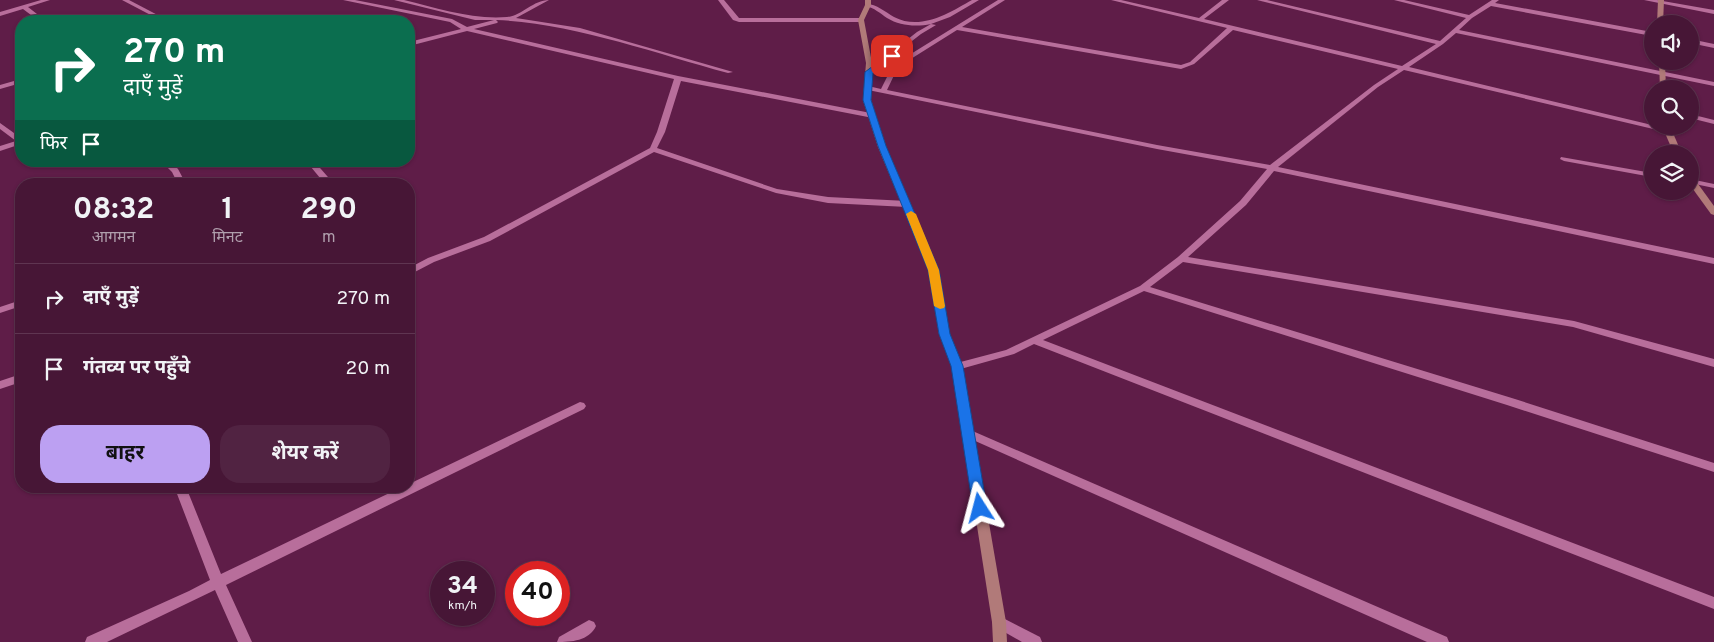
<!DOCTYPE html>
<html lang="hi">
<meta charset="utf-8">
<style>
:root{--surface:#471636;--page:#512342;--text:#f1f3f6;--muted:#b09fad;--line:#5f3551;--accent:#bca0f2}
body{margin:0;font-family:Overpass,"Noto Sans Devanagari",sans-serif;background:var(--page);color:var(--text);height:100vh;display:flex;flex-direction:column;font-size:19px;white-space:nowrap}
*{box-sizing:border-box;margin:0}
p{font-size:16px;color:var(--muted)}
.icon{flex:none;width:28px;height:28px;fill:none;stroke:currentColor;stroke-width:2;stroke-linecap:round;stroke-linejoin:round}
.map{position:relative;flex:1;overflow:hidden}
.panel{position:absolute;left:15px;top:178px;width:400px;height:315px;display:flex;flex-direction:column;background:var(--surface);border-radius:20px;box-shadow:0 1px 4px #0004,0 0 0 1px var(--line)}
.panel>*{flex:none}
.guide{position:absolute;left:15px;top:15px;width:400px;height:152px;border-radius:20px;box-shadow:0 1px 4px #0004,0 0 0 1px var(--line);background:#0b6e4f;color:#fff;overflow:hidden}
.controls{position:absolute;left:1644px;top:15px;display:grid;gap:10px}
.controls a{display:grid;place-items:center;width:55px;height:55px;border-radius:50%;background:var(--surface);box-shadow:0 1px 4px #0004,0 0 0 1px var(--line);font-size:25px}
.speed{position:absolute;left:430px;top:561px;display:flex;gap:10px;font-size:25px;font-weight:700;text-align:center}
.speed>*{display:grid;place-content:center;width:65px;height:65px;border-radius:50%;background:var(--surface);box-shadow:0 1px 4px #0004,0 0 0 1px var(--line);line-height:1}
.speed small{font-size:12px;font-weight:400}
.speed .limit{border:8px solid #d22;background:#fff;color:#111}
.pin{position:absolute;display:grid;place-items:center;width:42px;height:42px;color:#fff;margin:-21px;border-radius:10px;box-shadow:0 2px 8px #0006}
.me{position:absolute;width:55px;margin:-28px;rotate:351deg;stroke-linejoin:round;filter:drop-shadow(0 0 4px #0008)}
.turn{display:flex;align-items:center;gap:18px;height:105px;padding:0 25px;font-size:22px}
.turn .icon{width:65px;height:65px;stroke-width:2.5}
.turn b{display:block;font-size:35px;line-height:42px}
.then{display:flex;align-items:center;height:48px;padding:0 25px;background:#0003;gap:10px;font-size:19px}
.eta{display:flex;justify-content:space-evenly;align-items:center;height:85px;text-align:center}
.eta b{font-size:30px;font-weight:700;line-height:35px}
.cta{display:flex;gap:10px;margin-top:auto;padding:10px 25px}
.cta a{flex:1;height:58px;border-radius:20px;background:var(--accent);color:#111;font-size:20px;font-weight:700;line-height:58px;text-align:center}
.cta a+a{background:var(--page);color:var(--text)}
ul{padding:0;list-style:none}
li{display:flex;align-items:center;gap:15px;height:70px;padding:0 25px;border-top:1px solid var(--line)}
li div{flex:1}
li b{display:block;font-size:19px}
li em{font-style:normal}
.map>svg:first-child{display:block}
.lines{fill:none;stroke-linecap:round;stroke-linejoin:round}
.street{fill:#b86e9b;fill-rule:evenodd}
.secondary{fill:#b17a79;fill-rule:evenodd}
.route{fill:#1a73e8;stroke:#114b97}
.slow{fill:#f59e0b}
</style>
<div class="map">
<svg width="1714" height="642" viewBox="0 0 1714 642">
<rect width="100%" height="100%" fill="#5f1d48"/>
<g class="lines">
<g class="street">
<path d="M41 0H50L28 7 46 21H39L23 9 0 16V12Z"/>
<path d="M122 0H129L169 21H162Z"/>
<path d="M343 0H355L452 19 467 27 494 20H475L394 0H404C437 8 473 20 507 17 522 16 533 0 549 0L516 18 580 28 733 72 728 73C654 53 572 23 496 20L498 22 497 23 474 29 678 76 876 114V118H873L681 81 665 132 657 148 777 189 828 197 907 201 911 204 907 207 828 203 776 193 654 152 490 241 434 262 409 275V268L428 258 484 237 650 148 657 132 674 79 467 31 409 46V42L461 29 450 22Z"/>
<path d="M718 0H724L739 18H861L864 20 861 22H739L733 20Z"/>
<path d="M972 0H979L950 17 931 24 936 25 921 34 871 73 866 72 917 32 931 24C916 27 900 26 887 18 880 13 874 8 866 6V4C877 4 885 12 894 17 921 31 949 13 972 0Z"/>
<path d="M998 0H1005L962 27 1181 65 1190 62 1227 28 1111 0H1121L1199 18 1222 0H1229L1204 19 1402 66 1436 44 1257 0H1267L1440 41 1466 18 1394 0H1404L1469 15 1492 0H1499L1495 3 1652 32V36L1491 6 1472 18 1459 30 1714 82V86L1456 33 1443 44 1409 67 1652 125V126H1660L1670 130 1666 132 1404 70 1378 87 1278 167 1714 258V264L1274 171 1246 205 1188 257 1574 321 1714 359V367L1573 327 1183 262 1150 287 1515 399 1714 463V472L1507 405 1144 291 1043 340 1714 597V609L1034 344 1014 354 957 370 953 368 952 366 953 364 1006 350 1140 286 1178 257 1240 201 1267 169 1157 149 868 90 865 88 868 86 881 89 893 65ZM957 30 1181 69 1194 64 1233 30 1398 69 1374 85 1270 165 1157 145 887 90 898 67Z"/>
<path d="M1644 0H1657L1714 10V14Z"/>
<path d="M1690 39 1714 44V48L1690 43Z"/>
<path d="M21 79V83L0 89V85Z"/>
<path d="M1690 114 1714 120V124L1690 118Z"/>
<path d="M0 123 21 138V144L0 151V146L16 141 0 129Z"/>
<path d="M1561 157 1652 173V177L1564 161 1560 159Z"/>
<path d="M161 161H170L178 169 186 184H178L172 172Z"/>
<path d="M306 161H314L334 184H325Z"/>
<path d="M1690 179 1714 184V188L1690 183Z"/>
<path d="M21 300V306L0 313V307Z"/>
<path d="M21 374V382L0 389V381Z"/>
<path d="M580 402 584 403 586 406 584 409 226 585 252 642H238L215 590 107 642H85L87 637 189 591 210 580 174 486 186 487 221 574 404 486H409V484Z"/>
<path d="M968 429 1447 637 1449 642H1427L964 436 962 433 964 430Z"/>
<path d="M999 616 1040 637 1042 642H1022L994 626 992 622 994 618Z"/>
<path d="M589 620 594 622 596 626C589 641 571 642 557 642L559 637Z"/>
</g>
<g class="secondary">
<path d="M865 0H871V5L864 20 872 63 871 100 886 147 939 270 949 334 962 366 1006 622 1007 642H993L992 622 952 366 939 334 929 270 878 147 863 100 866 63 858 20 865 5Z"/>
<path d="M1658 0H1664L1663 24H1657Z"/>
<path d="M1659 61H1665L1666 89H1660Z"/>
<path d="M1662 126H1670L1682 154H1674Z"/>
<path d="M1690 177H1693L1714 206V215L1711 214 1690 185Z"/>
</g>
</g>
<path class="route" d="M889 54 896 56 873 73 871 100 886 146 939 270 950 334 963 366 987 508 985 512 980 514 975 512 973 508 951 366 939 334 928 270 878 146 863 100 865 72Z"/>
<path class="slow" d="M911 211 916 214 939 270 945 306 944 308 940 309 934 306 928 270 906 214Z"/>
</svg>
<div class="controls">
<a><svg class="icon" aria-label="sound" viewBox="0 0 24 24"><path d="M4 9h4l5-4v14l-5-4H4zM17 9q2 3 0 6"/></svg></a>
<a><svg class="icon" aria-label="search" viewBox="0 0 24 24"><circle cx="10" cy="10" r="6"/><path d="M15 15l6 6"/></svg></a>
<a><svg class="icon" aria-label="layers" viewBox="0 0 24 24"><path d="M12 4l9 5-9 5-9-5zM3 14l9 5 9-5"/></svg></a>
</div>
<div class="speed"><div>34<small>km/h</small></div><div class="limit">40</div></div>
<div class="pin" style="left:892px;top:56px;background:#d93025"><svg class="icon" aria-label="arrive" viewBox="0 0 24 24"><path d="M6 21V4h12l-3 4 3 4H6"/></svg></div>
<svg class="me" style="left:980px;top:508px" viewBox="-20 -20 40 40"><path d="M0-17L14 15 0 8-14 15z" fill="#1a73e8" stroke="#fff" stroke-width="4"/></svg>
<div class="guide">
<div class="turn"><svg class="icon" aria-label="right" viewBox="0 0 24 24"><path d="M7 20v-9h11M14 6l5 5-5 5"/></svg><div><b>270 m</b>दाएँ मुड़ें</div></div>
<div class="then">फिर<svg class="icon" aria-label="arrive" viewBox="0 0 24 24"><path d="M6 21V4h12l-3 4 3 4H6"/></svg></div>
</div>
<section class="panel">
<div class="eta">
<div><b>08:32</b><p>आगमन</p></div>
<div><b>1</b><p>मिनट</p></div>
<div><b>290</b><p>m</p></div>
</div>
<ul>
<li><svg class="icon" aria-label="right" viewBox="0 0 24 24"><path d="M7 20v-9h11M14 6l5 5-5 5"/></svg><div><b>दाएँ मुड़ें</b></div><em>270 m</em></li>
<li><svg class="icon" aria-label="arrive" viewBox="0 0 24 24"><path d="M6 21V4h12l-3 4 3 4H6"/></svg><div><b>गंतव्य पर पहुँचे</b></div><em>20 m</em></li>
</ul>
<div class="cta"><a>बाहर</a><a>शेयर करें</a></div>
</section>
</div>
